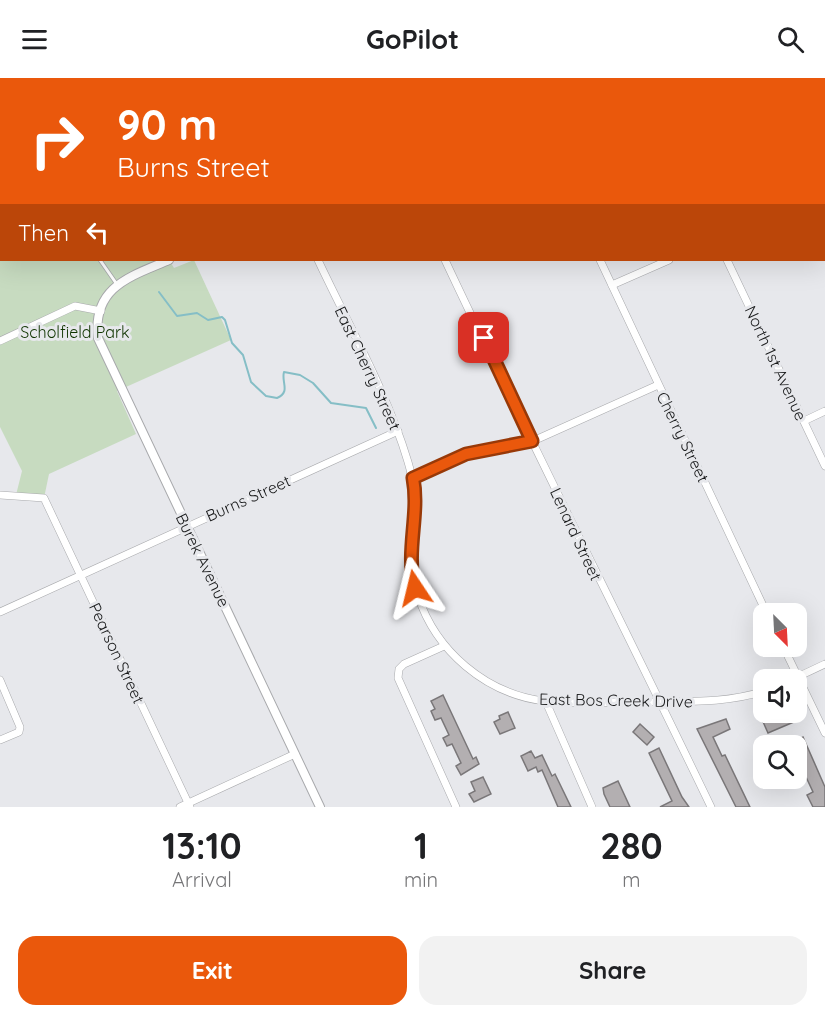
<!DOCTYPE html>
<style>
:root{--surface:#fff;--page:#f2f2f2;--text:#202124;--muted:#757577;--accent:#ea580c}
body{margin:0;font-family:Quicksand,sans-serif;background:var(--page);color:var(--text);height:100vh;display:flex;flex-direction:column;font-size:22px;white-space:nowrap}
*{box-sizing:border-box;margin:0}
p{font-size:20px;color:var(--muted)}
.icon{flex:none;width:33px;height:33px;fill:none;stroke:currentColor;stroke-width:2;stroke-linecap:round;stroke-linejoin:round}
.map{position:relative;height:729px;overflow:hidden}
.side{display:flex;flex-direction:column;background:var(--surface);flex:1}
.side>*{flex:none}
.banner{position:absolute;left:0px;top:0px;width:825px;height:183px;box-shadow:0 6px 24px #0002;background:#ea580c;color:#fff;overflow:hidden}
.needle{width:39px;rotate:156deg}
.fabs{position:absolute;left:753px;top:525px;display:grid;gap:12px}
.fabs a{display:grid;place-items:center;width:54px;height:54px;border-radius:12px;background:var(--surface);box-shadow:0 6px 24px #0002;font-size:30px}
.pin{position:absolute;display:grid;place-items:center;width:51px;height:51px;color:#fff;margin:-26px;border-radius:12px;box-shadow:0 3px 9px #0006}
.me{position:absolute;width:66px;margin:-33px;rotate:350deg;stroke-linejoin:round;filter:drop-shadow(0 0 4px #0008)}
.turn{display:flex;align-items:center;gap:21px;height:126px;padding:0 18px;font-size:27px}
.turn .icon{width:78px;height:78px;stroke-width:2.5}
.turn b{display:block;font-size:42px;line-height:51px}
.then{display:flex;align-items:center;height:57px;padding:0 18px;background:#0003;gap:12px;font-size:22px}
.eta{display:flex;justify-content:space-evenly;align-items:center;height:102px;text-align:center}
.eta b{font-size:36px;font-weight:800;line-height:42px}
.action{display:flex;gap:12px;margin-top:auto;padding:12px 18px}
.action a{flex:1;height:69px;border-radius:18px;background:var(--accent);color:#fff;font-size:24px;font-weight:800;line-height:69px;text-align:center}
.action a+a{background:var(--page);color:var(--text)}
header{display:flex;justify-content:space-between;align-items:center;height:78px;padding:0 18px;background:var(--surface);font-size:27px;font-weight:800}
.map>svg:first-child{display:block}
.built{fill:#d8dbe6}
.green{fill:#c7dbc0}
.lines{fill:none;stroke-linecap:round;stroke-linejoin:round}
.stream{stroke:#85bec6;stroke-width:2}
.building{fill:#b3afb1;stroke:#7a7779;stroke-width:1.5}
.service-casing{stroke:#a8a9ac;stroke-width:4.5}
.minor-casing{stroke:#a8a9ac;stroke-width:8}
.tertiary-casing{stroke:#a8a9ac;stroke-width:10}
.service{stroke:#fff;stroke-width:3}
.minor{stroke:#fff;stroke-width:7}
.tertiary{stroke:#fff;stroke-width:8}
.route-casing{stroke:#983908;stroke-width:15}
.route{stroke:#ea580c;stroke-width:10}
.labels{text-anchor:middle;stroke-width:6;stroke-linejoin:round;paint-order:stroke}
.park-label{font-size:16px;fill:#103500;stroke:#e7e8ec}
.street-label{font-size:16px;fill:#191a1b;stroke:#e7e8ec}
</style>
<header><svg class="icon" aria-label="menu" viewBox="0 0 24 24"><path d="M4 6h16M4 12h16M4 18h16"/></svg>GoPilot<svg class="icon" aria-label="search" viewBox="0 0 24 24"><circle cx="10" cy="10" r="6"/><path d="M15 15l6 6"/></svg></header>
<div class="map">
<svg width="825" height="729" viewBox="0 0 825 729">
<rect width="100%" height="100%" fill="#e7e8ec"/>
<path class="built" d="M92 0H509L510 1 91 2Z"/>
<path class="green" d="M0 81 2 182H169L174 190 194 182 231 262 117 313 136 356 49 396 44 420 16 417 22 393 0 349Z"/>
<g class="lines">
<path class="stream" d="M159 214 177 238 197 235 208 242 222 239 225 242 232 265 243 277 251 304 266 318 277 320C291 314 281 304 284 294L300 297 313 305 331 325 366 330 376 350"/>
</g>
<g class="building">
<path d="M443 617 473 681 476 679 479 686 461 697 456 688 461 685 452 666 447 668 443 660 449 657 441 640 435 642 431 633 435 631 431 623Z"/>
<path d="M508 634 515 650 500 656 494 644 500 641 499 638Z"/>
<path d="M766 634H792L796 643 768 655 760 637Z"/>
<path d="M726 641 730 651 713 659 722 678 725 677 750 729H736L697 651Z"/>
<path d="M640 646 654 659 647 667 633 654Z"/>
<path d="M803 659 825 709V729H813L807 717 813 714 806 699 802 701 797 690 803 687 796 668H778L794 660 796 666V663Z"/>
<path d="M659 670 682 719 689 729H660L672 723 649 675Z"/>
<path d="M531 673 535 680 542 677 552 698 555 696 571 729H558L542 692 538 694 536 689 528 693 521 678Z"/>
<path d="M483 699 491 716 474 724 469 716 475 713 471 704Z"/>
<path d="M618 703 630 729H610L604 716 603 710Z"/>
</g>
<g class="lines">
<g class="service-casing">
<g id="service">
<path d="M128 0V2"/>
<path d="M0 114 2 115"/>
<path d="M100 182 116 205"/>
</g>
</g>
<g class="minor-casing">
<g id="minor">
<path d="M513 0 514 2"/>
<path d="M641 0 642 2"/>
<path d="M771 0V2"/>
<path d="M824 112 825 115"/>
<path d="M318 182C349 248 387 314 408 384 422 428 403 473 418 518 436 573 485 615 543 623 575 627 610 624 642 624 683 623 724 626 764 613"/>
<path d="M445 182C531 365 623 546 711 729"/>
<path d="M600 182 767 536"/>
<path d="M727 182 825 388"/>
<path d="M612 207 669 182"/>
<path d="M0 263 75 228 101 233"/>
<path d="M804 343 825 333"/>
<path d="M413 400 467 376 533 363 658 307"/>
<path d="M0 417 44 420 190 729"/>
<path d="M0 534 398 353"/>
<path d="M444 568 404 586 399 591 398 600 456 729"/>
<path d="M783 568 825 655"/>
<path d="M0 602 20 649 19 654 0 662"/>
<path d="M791 602 825 586"/>
<path d="M546 624 592 729"/>
<path d="M180 729 295 676"/>
</g>
</g>
<g class="tertiary-casing">
<g id="tertiary">
<path d="M575 2 578 0"/>
<path d="M169 182C132 198 92 208 98 260L320 729"/>
</g>
</g>
<use href="#service" class="service"/>
<use href="#minor" class="minor"/>
<use href="#tertiary" class="tertiary"/>
</g>
<g class="lines">
<g class="route-casing">
<path id="route" d="M415 510C405 473 420 437 413 400L466 376 532 363 484 260"/>
</g>
<use href="#route" class="route"/>
</g>
<g class="labels">
<g class="park-label">
<text x="75" y="260">Scholfield Park</text>
</g>
<g class="street-label">
<text transform="translate(776 285) rotate(65)" y="6">North 1st Avenue</text>
<text transform="translate(368 290) rotate(65)" y="6">East Cherry Street</text>
<text transform="translate(683 359) rotate(64)" y="6">Cherry Street</text>
<text transform="translate(248 420) rotate(-24)" y="6">Burns Street</text>
<text transform="translate(576 456) rotate(65)" y="6">Lenard Street</text>
<text transform="translate(203 482) rotate(64)" y="6">Burek Avenue</text>
<text transform="translate(117 575) rotate(65)" y="6">Pearson Street</text>
<text transform="translate(616 622) rotate(1)" y="6">East Bos Creek Drive</text>
</g>
</g>
</svg>
<div class="fabs">
<a><svg class="needle" viewBox="-14 -14 28 28"><path d="M0-13l5 13h-10z" fill="#e53935"/><path d="M0 13l5-13h-10z" fill="#757577"/></svg></a>
<a><svg class="icon" aria-label="sound" viewBox="0 0 24 24"><path d="M4 9h4l5-4v14l-5-4H4zM17 9q2 3 0 6"/></svg></a>
<a><svg class="icon" aria-label="search" viewBox="0 0 24 24"><circle cx="10" cy="10" r="6"/><path d="M15 15l6 6"/></svg></a>
</div>
<div class="pin" style="left:484px;top:260px;background:#d93025"><svg class="icon" aria-label="arrive" viewBox="0 0 24 24"><path d="M6 21V4h12l-3 4 3 4H6"/></svg></div>
<svg class="me" style="left:415px;top:510px" viewBox="-20 -20 40 40"><path d="M0-17L14 15 0 8-14 15z" fill="#ea580c" stroke="#fff" stroke-width="4"/></svg>
<div class="banner">
<div class="turn"><svg class="icon" aria-label="right" viewBox="0 0 24 24"><path d="M7 20v-9h11M14 6l5 5-5 5"/></svg><div><b>90 m</b>Burns Street</div></div>
<div class="then">Then<svg class="icon" aria-label="left" viewBox="0 0 24 24"><path d="M17 20v-9H6M10 6l-5 5 5 5"/></svg></div>
</div>
</div>
<section class="side">
<div class="eta">
<div><b>13:10</b><p>Arrival</p></div>
<div><b>1</b><p>min</p></div>
<div><b>280</b><p>m</p></div>
</div>
<div class="action"><a>Exit</a><a>Share</a></div>
</section>
